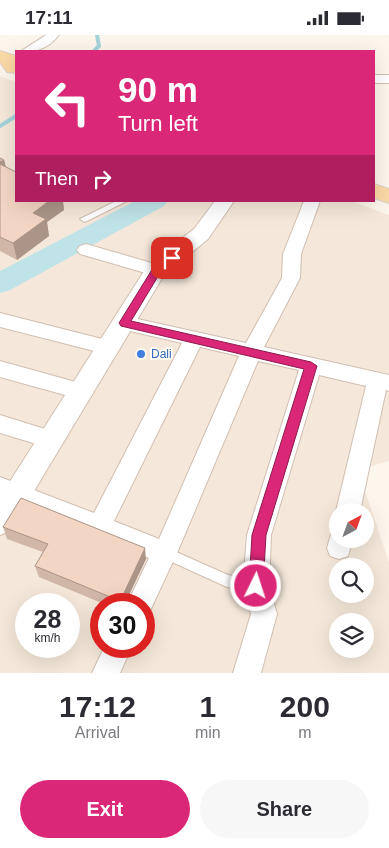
<!DOCTYPE html>
<style>
:root{--surface:#fff;--page:#f7f7f7;--text:#2b2b33;--muted:#7c7c81;--accent:#db2777}
body{margin:0;font-family:Arial,sans-serif;background:var(--page);color:var(--text);height:100vh;display:flex;flex-direction:column;font-size:19px;white-space:nowrap}
*{box-sizing:border-box;margin:0}
p{font-size:16px;color:var(--muted)}
.icon{flex:none;width:28px;height:28px;fill:none;stroke:currentColor;stroke-width:2;stroke-linecap:round;stroke-linejoin:round}
.map{position:relative;height:638px;overflow:hidden}
.panel{display:flex;flex-direction:column;background:var(--surface);flex:1}
.panel>*{flex:none}
.guide{position:absolute;left:15px;top:15px;width:360px;height:152px;border-radius:0px;box-shadow:0 5px 20px #0002;background:#db2777;color:#fff;overflow:hidden}
.needle{width:32px;rotate:41deg}
.fabs{position:absolute;left:329px;top:468px;display:grid;gap:10px}
.fabs a{display:grid;place-items:center;width:45px;height:45px;border-radius:50%;background:var(--surface);box-shadow:0 5px 20px #0002;font-size:25px}
.speed{position:absolute;left:15px;top:558px;display:flex;gap:10px;font-size:25px;font-weight:700;text-align:center}
.speed>*{display:grid;place-content:center;width:65px;height:65px;border-radius:50%;background:var(--surface);box-shadow:0 5px 20px #0002;line-height:1}
.speed small{font-size:12px;font-weight:400}
.speed .limit{border:8px solid #d22;background:#fff;color:#111}
.pin{position:absolute;display:grid;place-items:center;width:42px;height:42px;color:#fff;margin:-21px;border-radius:10px;box-shadow:0 2px 8px #0006}
.me{position:absolute;width:55px;margin:-28px;rotate:4deg;stroke-linejoin:round;filter:drop-shadow(0 0 4px #0008)}
.turn{display:flex;align-items:center;gap:18px;height:105px;padding:0 20px;font-size:22px}
.turn .icon{width:65px;height:65px;stroke-width:2.5}
.turn b{display:block;font-size:35px;line-height:42px}
.then{display:flex;align-items:center;height:48px;padding:0 20px;background:#0003;gap:10px;font-size:19px}
.eta{display:flex;justify-content:space-evenly;align-items:center;height:85px;text-align:center}
.eta b{font-size:30px;font-weight:800;line-height:35px}
.button{display:flex;gap:10px;margin-top:auto;padding:10px 20px}
.button a{flex:1;height:58px;border-radius:30px;background:var(--accent);color:#fff;font-size:20px;font-weight:800;line-height:58px;text-align:center}
.button a+a{background:var(--page);color:var(--text)}
.status{display:flex;justify-content:space-between;align-items:center;height:35px;padding:0 25px;background:var(--surface);direction:ltr}
.status svg{height:14px;fill:currentColor}
.map>svg:first-child{display:block}
.residential{fill:#f5e8da;fill-rule:evenodd}
.lines{fill:none;stroke-linecap:round;stroke-linejoin:round}
.stream{stroke:#a5d3da;stroke-width:4}
.river{fill:#bfe3e8;fill-rule:evenodd}
.service-casing{stroke:#d1beb0;stroke-width:2}
.minor-casing{stroke:#d1beb0;stroke-width:2}
.tertiary-casing{stroke:#d1beb0;stroke-width:2}
.primary-casing{stroke:#dad1cd;stroke-width:2}
.service{fill:#fff;fill-rule:evenodd}
.minor{fill:#fff;fill-rule:evenodd}
.tertiary{fill:#fff;fill-rule:evenodd}
.primary{fill:#fbd9a5;fill-rule:evenodd}
.wall{fill:#d1b7a8}
.shaded-wall{fill:#aa9588}
.building{fill:#f3d5c3;stroke:#aa9588}
.route{fill:#db2777;stroke:#8e194d}
.shop-dot{fill:#3f7fe0;stroke:#fffaf3;stroke-width:2}
.labels{text-anchor:middle;stroke-width:4;stroke-linejoin:round;paint-order:stroke}
.shop-label{font-size:12px;fill:#366cbe;stroke:#fffaf3;text-anchor:start}
</style>
<div class="status"><b>17:11</b><svg viewBox="0 0 49 12"><path d="M0 12V9h3v3zM5 12V6h3v6zM10 12V3h3v9zM15 12V0h3v12zM26 1h20v11H26zM47 4h2v5h-2z"/></svg></div>
<div class="map">
<svg width="389" height="638" viewBox="0 0 389 638">
<rect width="100%" height="100%" fill="#fdf6ec"/>
<path class="residential" d="M0 41 16 47V166H351L389 180V426L358 435 389 527V638H0ZM338 476H365V504H338ZM338 531H365V559H338ZM26 569H69V611H26ZM101 569H144V611H101ZM338 586H365V614H338Z"/>
<g class="lines">
<g class="stream">
<path d="M94 16 99 11 97 0"/>
<path d="M0 91 16 81"/>
</g>
<path class="river" d="M135 166H168L164 171 10 255 0 258V236Z"/>
<g class="service-casing">
<g id="service">
<path d="M116 166H127L87 186 84 187 80 184Z"/>
<path d="M165 512 228 540 260 547 261 551 260 555 255 557 227 552 161 522 159 518 161 514Z"/>
</g>
</g>
<g class="minor-casing">
<g id="minor">
<path d="M46 0H59C49 13 37 17 21 16Z"/>
<rect x="374" y="40" width="15" height="8"/>
<path d="M304 166H320L301 219 300 243 264 312 389 340V356L386 355 360 476H338V479L336 476 366 351 319 340 271 500 269 551 277 579 261 638H233L251 579 243 551 247 500 299 335 258 326 177 518 149 578 144 580V569H127L149 523 0 462V442L94 478 182 308 117 293 114 288 117 283 124 281 246 308 282 243 283 219ZM200 312 239 321 159 504 114 486Z"/>
<path d="M86 209 162 231 165 235 162 239 156 241 80 219 77 215 80 211Z"/>
<path d="M0 278 110 306 117 308 120 313 117 318 110 320 0 292Z"/>
<path d="M0 326 90 351 93 357 90 363 83 365 0 342Z"/>
<path d="M0 380 61 399 64 405 61 411 53 414 0 398Z"/>
<path d="M338 494V504H353L348 521 339 524 330 521 327 513 332 496Z"/>
<path d="M105 611H132L120 638H92Z"/>
</g>
</g>
<g class="tertiary-casing">
<path id="tertiary" d="M215 166H234L208 204 164 240 10 496 0 500V462L148 230 194 194Z"/>
</g>
<g class="primary-casing">
<g id="primary">
<path d="M0 16 16 21V38L7 37 0 27Z"/>
<path d="M374 149 389 154V168L374 163Z"/>
</g>
</g>
<use href="#service" class="service"/>
<use href="#minor" class="minor"/>
<use href="#tertiary" class="tertiary"/>
<use href="#primary" class="primary"/>
</g>
<g class="wall">
<path d="M0 123 4 125 16 166H63L64 175 47 187 49 201 17 225 0 216Z"/>
<path d="M3 492 146 524 128 562 129 569H104L39 542 35 531 43 517 7 504Z"/>
</g>
<g class="shaded-wall">
<path d="M4 125 8 141 0 135V127Z"/>
<path d="M49 166H63L64 175 47 187 49 201 17 225 13 208 33 178Z"/>
<path d="M145 513 146 524 128 562 129 569H125L124 558Z"/>
</g>
<g class="building">
<path d="M0 123 4 125 0 127Z"/>
<path d="M0 129 16 137V166H49L33 178 46 184 13 208 0 202Z"/>
<path d="M21 463 145 513 124 558 128 560 125 568 35 531 48 509 3 492Z"/>
</g>
<path class="route" d="M172 219 177 223 160 238 131 286 311 327 317 331 266 500 263 551 261 556 256 558 251 556 249 551 252 500 304 334 121 291 119 288 153 233Z"/>
<circle class="shop-dot" cx="141" cy="319" r="5"/>
<g class="labels">
<g class="shop-label">
<text x="151" y="323">Dali</text>
</g>
</g>
</svg>
<div class="fabs">
<a><svg class="needle" viewBox="-14 -14 28 28"><path d="M0-13l5 13h-10z" fill="#e53935"/><path d="M0 13l5-13h-10z" fill="#7c7c81"/></svg></a>
<a><svg class="icon" aria-label="search" viewBox="0 0 24 24"><circle cx="10" cy="10" r="6"/><path d="M15 15l6 6"/></svg></a>
<a><svg class="icon" aria-label="layers" viewBox="0 0 24 24"><path d="M12 4l9 5-9 5-9-5zM3 14l9 5 9-5"/></svg></a>
</div>
<div class="speed"><div>28<small>km/h</small></div><div class="limit">30</div></div>
<div class="pin" style="left:172px;top:223px;background:#d93025"><svg class="icon" aria-label="arrive" viewBox="0 0 24 24"><path d="M6 21V4h12l-3 4 3 4H6"/></svg></div>
<svg class="me" style="left:256px;top:551px" viewBox="-20 -20 40 40"><circle r="17" fill="#db2777" stroke="#fff" stroke-width="3"/><path d="M0-11L8 9 0 5-8 9z" fill="#fff"/></svg>
<div class="guide">
<div class="turn"><svg class="icon" aria-label="left" viewBox="0 0 24 24"><path d="M17 20v-9H6M10 6l-5 5 5 5"/></svg><div><b>90 m</b>Turn left</div></div>
<div class="then">Then<svg class="icon" aria-label="right" viewBox="0 0 24 24"><path d="M7 20v-9h11M14 6l5 5-5 5"/></svg></div>
</div>
</div>
<section class="panel">
<div class="eta">
<div><b>17:12</b><p>Arrival</p></div>
<div><b>1</b><p>min</p></div>
<div><b>200</b><p>m</p></div>
</div>
<div class="button"><a>Exit</a><a>Share</a></div>
</section>
